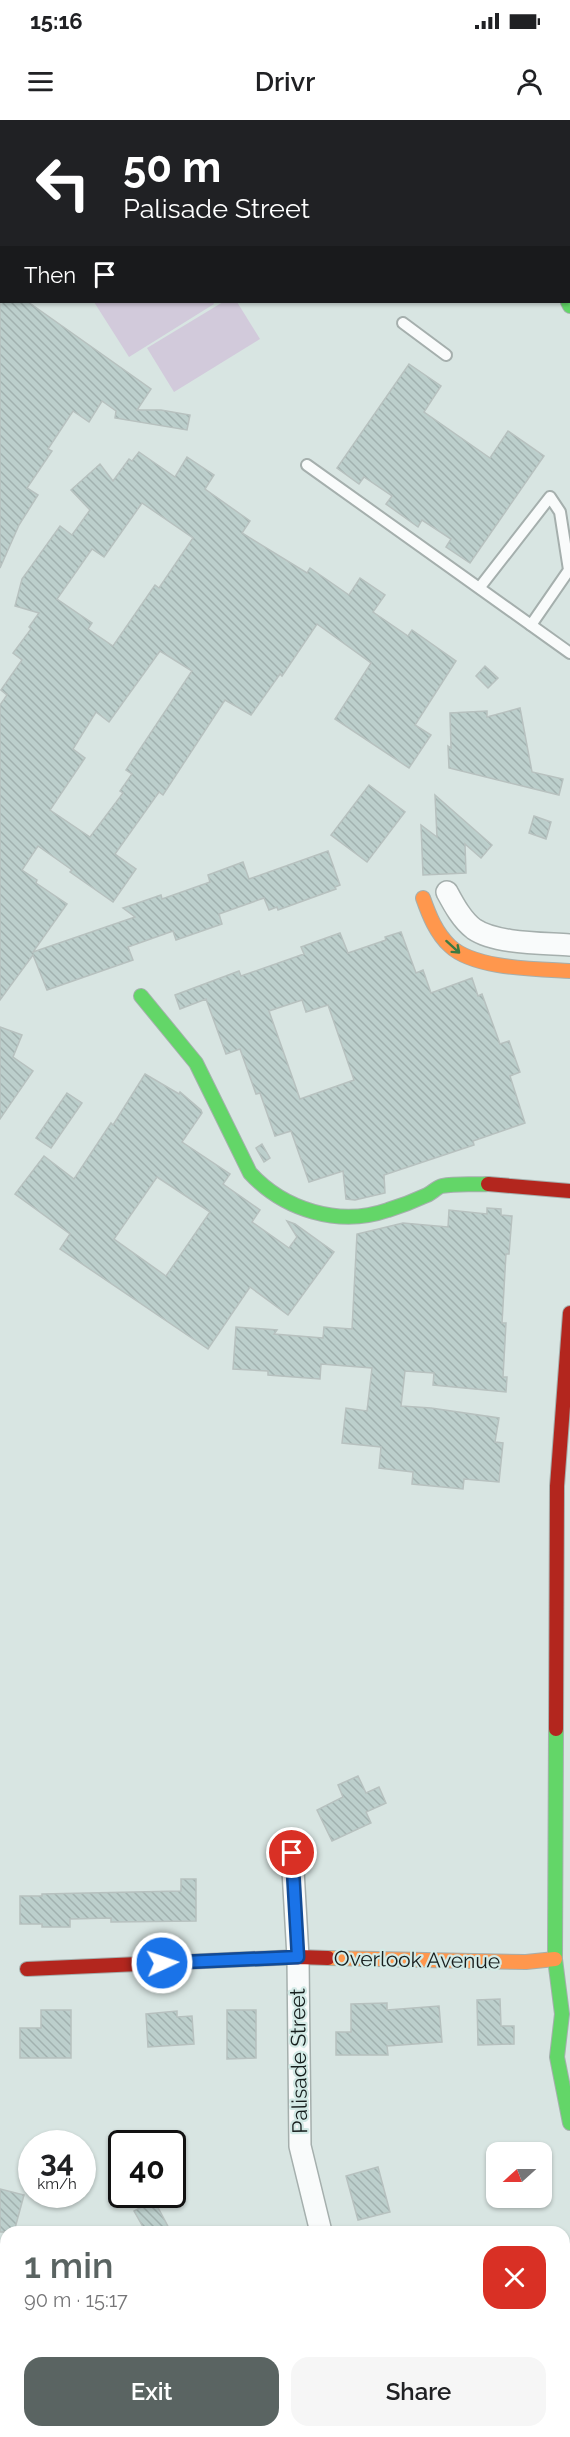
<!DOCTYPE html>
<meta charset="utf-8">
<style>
:root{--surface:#fff;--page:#f6f6f6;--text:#202124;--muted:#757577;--accent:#5a6462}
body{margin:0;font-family:Raleway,sans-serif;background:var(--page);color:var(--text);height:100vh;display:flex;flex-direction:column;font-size:22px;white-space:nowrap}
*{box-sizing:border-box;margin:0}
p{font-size:20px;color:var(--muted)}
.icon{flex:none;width:33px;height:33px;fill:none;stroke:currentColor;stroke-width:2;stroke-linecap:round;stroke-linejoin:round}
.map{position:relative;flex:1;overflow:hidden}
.sheet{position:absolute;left:0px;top:2106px;width:570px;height:212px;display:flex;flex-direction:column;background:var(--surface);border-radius:18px 18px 0 0;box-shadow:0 2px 4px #0004}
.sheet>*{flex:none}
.guide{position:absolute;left:0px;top:0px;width:570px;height:183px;box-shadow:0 2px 4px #0004;background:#202124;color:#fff;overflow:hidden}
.needle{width:39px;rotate:249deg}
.buttons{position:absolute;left:486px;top:2022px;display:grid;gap:12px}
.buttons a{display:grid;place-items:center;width:66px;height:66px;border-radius:12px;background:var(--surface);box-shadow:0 2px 4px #0004;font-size:30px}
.speed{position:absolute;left:18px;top:2010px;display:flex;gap:12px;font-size:30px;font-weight:700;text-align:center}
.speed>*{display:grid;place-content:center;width:78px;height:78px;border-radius:50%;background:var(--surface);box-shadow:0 2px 4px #0004;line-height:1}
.speed small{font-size:15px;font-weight:400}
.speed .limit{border:3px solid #111;border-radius:9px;background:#fff;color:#111}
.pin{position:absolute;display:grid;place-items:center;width:51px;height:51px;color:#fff;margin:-26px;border:3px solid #fff;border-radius:50%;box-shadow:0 2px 6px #0007}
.me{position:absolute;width:66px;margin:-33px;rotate:87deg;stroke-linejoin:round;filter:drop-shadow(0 0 4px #0008)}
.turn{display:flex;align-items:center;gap:21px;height:126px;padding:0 24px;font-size:27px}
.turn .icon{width:78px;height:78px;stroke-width:2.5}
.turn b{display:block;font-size:42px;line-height:51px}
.then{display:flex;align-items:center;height:57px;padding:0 24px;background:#0003;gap:12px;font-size:22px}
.round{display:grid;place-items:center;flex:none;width:63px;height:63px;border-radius:18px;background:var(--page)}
.summary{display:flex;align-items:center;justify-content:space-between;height:102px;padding:0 24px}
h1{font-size:36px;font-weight:600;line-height:45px;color:var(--accent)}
.cta{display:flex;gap:12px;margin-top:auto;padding:12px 24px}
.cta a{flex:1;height:69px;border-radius:18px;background:var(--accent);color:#fff;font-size:24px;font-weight:600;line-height:69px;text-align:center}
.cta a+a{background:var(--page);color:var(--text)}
.status{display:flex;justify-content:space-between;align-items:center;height:42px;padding:0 30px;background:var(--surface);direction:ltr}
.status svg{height:16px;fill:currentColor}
header{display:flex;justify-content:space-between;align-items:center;height:78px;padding:0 24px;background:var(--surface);font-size:27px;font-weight:600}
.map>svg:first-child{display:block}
.green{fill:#d2cadb}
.building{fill:url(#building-back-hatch);stroke:#b7c1bf;stroke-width:1.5;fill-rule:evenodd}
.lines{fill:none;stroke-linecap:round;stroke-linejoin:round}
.lane-casing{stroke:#a5afad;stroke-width:14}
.street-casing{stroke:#a5afad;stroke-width:24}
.fast-casing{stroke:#a5afad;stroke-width:16}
.slow-casing{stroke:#a5afad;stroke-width:16}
.jam-casing{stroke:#a5afad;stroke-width:16}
.lane{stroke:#f9fbfb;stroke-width:10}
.street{stroke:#f9fbfb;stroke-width:21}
.fast{stroke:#63d668;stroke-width:14}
.slow{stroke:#ff974d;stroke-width:14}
.jam{stroke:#b3261e;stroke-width:14}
.oneway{stroke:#3c7a42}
.route-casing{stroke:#114b97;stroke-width:15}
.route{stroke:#1a73e8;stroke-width:10}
.labels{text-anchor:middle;stroke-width:4.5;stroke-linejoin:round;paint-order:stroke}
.street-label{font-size:21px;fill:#161e1d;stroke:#d3eae6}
</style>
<div class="status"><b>15:16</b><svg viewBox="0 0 49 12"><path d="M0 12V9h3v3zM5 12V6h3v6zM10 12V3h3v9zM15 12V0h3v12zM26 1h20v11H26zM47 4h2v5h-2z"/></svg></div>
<header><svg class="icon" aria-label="menu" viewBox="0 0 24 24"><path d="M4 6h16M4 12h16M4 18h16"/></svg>Drivr<svg class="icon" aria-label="person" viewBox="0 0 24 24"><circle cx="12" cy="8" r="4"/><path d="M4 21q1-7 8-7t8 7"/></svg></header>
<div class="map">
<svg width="570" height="2317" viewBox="0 0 570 2317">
<defs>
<pattern id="building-back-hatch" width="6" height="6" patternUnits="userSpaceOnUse" patternTransform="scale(1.5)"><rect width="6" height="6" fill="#bccfcc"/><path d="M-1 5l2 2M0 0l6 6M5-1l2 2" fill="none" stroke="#a1b1af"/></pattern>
</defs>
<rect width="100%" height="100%" fill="#d8e5e2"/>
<g class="green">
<path d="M28 0H147L148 1 29 2Z"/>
<path d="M94 182H213L214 184 129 237Z"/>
<path d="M223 182H237L260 219 174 272 147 228Z"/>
</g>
<g class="building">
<path d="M0 182H28L151 269 137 290H161L190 295 187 310 115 298 116 291 102 281 89 302 73 291 48 329 52 331 27 368 38 375 19 405 0 448Z"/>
<path d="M409 244 441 266 424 292 490 338 508 311 544 336 470 443 446 427 451 419 422 400 418 407 386 384 392 376 364 357 359 364 337 348Z"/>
<path d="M139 332 175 357 187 337 214 355 205 369 250 401 242 413 307 453 310 448 349 475 360 458 385 475 373 492 408 516 412 510 456 541 415 605 431 615 409 648 335 599 371 543 317 504 282 556 280 554 251 595 225 580 163 675 159 672 115 734 136 749 113 782 70 752 72 750 38 726 22 750 37 760 36 763 67 784 33 832 135 797 123 788 161 775 162 779 210 762 208 755 243 742 249 759 328 731 340 765 335 767 336 769 278 790 277 787 269 790 264 778 219 794 222 804 176 820 173 811 128 827 133 840 47 870 33 835 0 880V585L7 575 1 570 22 540 13 533 31 509 29 507 39 493 15 486 22 459 60 406 72 415 90 390 71 370 100 344 113 361 129 339 132 341ZM142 383 193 418 159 468 155 465 113 526 88 509 92 503 57 479 92 429 104 437ZM160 531 192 551 126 650 132 654 120 671 123 673 90 717 50 690 85 638 73 629 96 592 109 602Z"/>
<path d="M485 546 498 558 488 568 476 556Z"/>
<path d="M520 588 532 652 563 659 559 675 449 648 448 626 451 628 450 593 487 591V597Z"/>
<path d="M369 665 405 692 367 742 331 715Z"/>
<path d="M435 675 492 725 481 738 465 724 466 753 423 755 421 705 437 717Z"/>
<path d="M534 696 551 702 546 719 529 713Z"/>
<path d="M401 812 416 853 423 850 431 873 472 858 478 876 482 874 500 924 509 921 520 952 510 956 525 1003 473 1021 474 1025 384 1055 385 1073 355 1080 346 1079 343 1051 309 1062 291 1011 275 1016 260 973 256 974 240 929 226 934 206 879 180 889 175 875 239 851 241 856 304 834 301 827 340 813 348 833 386 820 385 817ZM302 880 306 892 328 885 354 960 300 979 269 891Z"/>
<path d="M0 907 22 915 13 937 33 951 0 999Z"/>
<path d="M145 954 179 974 180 972 201 990 202 993 182 1022 230 1054 223 1064 260 1090 252 1102 289 1128 297 1117 287 1101 295 1104 334 1132 288 1195 250 1167 208 1229 60 1129 70 1114 15 1074 44 1036 74 1059 111 1003 113 1005ZM157 1057 210 1092 166 1156 114 1119Z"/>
<path d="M67 973 82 983 51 1028 36 1018Z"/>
<path d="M262 1024 270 1038 264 1042 256 1028Z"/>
<path d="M487 1088 501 1089V1095L512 1096 509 1134H506L502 1203H506L503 1257H507L506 1272 433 1265 434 1253 405 1251 401 1286 431 1288 499 1298 495 1322 503 1323 499 1362 464 1359 463 1369 412 1364 413 1352 379 1348 381 1327 342 1323 346 1288 367 1291 372 1248 321 1244 320 1259 268 1255V1251L233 1249 236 1207 277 1210 274 1214 323 1218 324 1207 352 1209 357 1114 403 1103 448 1107 449 1090 487 1094Z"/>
<path d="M358 1656 366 1673 379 1667 386 1683 366 1692 371 1703 332 1721 317 1690 343 1677 338 1665Z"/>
<path d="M181 1759H196V1801L111 1802V1798L70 1799V1807H42V1804H20V1776H42V1774L181 1771Z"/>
<path d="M500 1879 501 1906H514V1924L478 1925 477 1880Z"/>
<path d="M387 1883V1890L439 1886 442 1922 387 1926 388 1935H336V1912H351V1884Z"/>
<path d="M41 1890H71V1938H20V1908H41Z"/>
<path d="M227 1890H256V1938L227 1939Z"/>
<path d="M177 1891V1897L192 1896 194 1924 148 1927 146 1894Z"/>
<path d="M378 2047 390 2092 358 2100 346 2056Z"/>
<path d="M0 2069 24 2075 14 2112H0Z"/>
<path d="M154 2080 171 2112H146L134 2091Z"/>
</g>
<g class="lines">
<g class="lane-casing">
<g id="lane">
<path d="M340 0 341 2"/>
<path d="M403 203 446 235"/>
<path d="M307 345 570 533"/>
<path d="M480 467 550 377 560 392 569 450 531 505"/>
</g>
</g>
<g class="street-casing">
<g id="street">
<path d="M447 772C454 785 462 800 474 809 496 824 544 823 570 825"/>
<path d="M292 1733 298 1837 300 2026 321 2112"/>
<path d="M398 2312 400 2317"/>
</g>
</g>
<g class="fast-casing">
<g id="fast">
<path d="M551 2 553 0"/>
<path d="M568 64 570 61"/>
<path d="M568 182 570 186"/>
<path d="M141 876 196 943 250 1053C284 1090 339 1107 388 1090 401 1086 414 1081 427 1075 432 1073 437 1067 442 1066 457 1063 474 1065 488 1064"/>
<path d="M556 1609 555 1839 562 1894 557 1937 570 2003"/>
</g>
</g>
<g class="slow-casing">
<g id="slow">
<path d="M423 778C429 795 436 813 450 826 474 849 537 849 570 851"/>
<path d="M328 1838 526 1842 555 1839"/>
</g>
</g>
<g class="jam-casing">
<g id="jam">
<path d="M471 0 478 2"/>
<path d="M488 1064 570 1071"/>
<path d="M556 1609 557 1366 570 1193"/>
<path d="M27 1849 298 1837 328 1838"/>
</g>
</g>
<use href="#lane" class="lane"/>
<use href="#street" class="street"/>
<use href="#fast" class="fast"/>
<use href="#slow" class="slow"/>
<use href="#jam" class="jam"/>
</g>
<defs><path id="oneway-shaft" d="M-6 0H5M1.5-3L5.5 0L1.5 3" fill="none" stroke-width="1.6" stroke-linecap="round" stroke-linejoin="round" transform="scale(1.5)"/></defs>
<use class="oneway" href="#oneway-shaft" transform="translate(453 827) rotate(42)"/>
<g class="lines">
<g class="route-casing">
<path id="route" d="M162 1843 298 1837 292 1733"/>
</g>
<use href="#route" class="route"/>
</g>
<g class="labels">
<g class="street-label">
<text transform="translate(417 1840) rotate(1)" y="7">Overlook Avenue</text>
<text transform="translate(299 1941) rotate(-91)" y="7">Palisade Street</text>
</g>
</g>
</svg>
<div class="buttons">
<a><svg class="needle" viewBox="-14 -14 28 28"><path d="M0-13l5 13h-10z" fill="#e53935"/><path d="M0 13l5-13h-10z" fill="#757577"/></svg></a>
</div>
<div class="speed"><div>34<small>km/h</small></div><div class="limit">40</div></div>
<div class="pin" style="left:292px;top:1733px;background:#d93025"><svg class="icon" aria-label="arrive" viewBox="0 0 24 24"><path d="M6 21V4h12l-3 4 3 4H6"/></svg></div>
<svg class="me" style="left:162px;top:1843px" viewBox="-20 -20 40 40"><circle r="17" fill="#1a73e8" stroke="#fff" stroke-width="3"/><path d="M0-11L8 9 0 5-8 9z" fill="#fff"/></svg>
<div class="guide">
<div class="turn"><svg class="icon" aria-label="left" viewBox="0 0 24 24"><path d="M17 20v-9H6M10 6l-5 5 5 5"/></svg><div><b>50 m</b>Palisade Street</div></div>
<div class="then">Then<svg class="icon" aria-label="arrive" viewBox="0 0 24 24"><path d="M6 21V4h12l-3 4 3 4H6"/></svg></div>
</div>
<section class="sheet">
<div class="summary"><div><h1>1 min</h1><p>90 m · 15:17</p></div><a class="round" style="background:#d93025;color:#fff"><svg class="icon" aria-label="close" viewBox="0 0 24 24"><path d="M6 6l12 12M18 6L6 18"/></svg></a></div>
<div class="cta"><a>Exit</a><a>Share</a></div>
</section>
</div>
